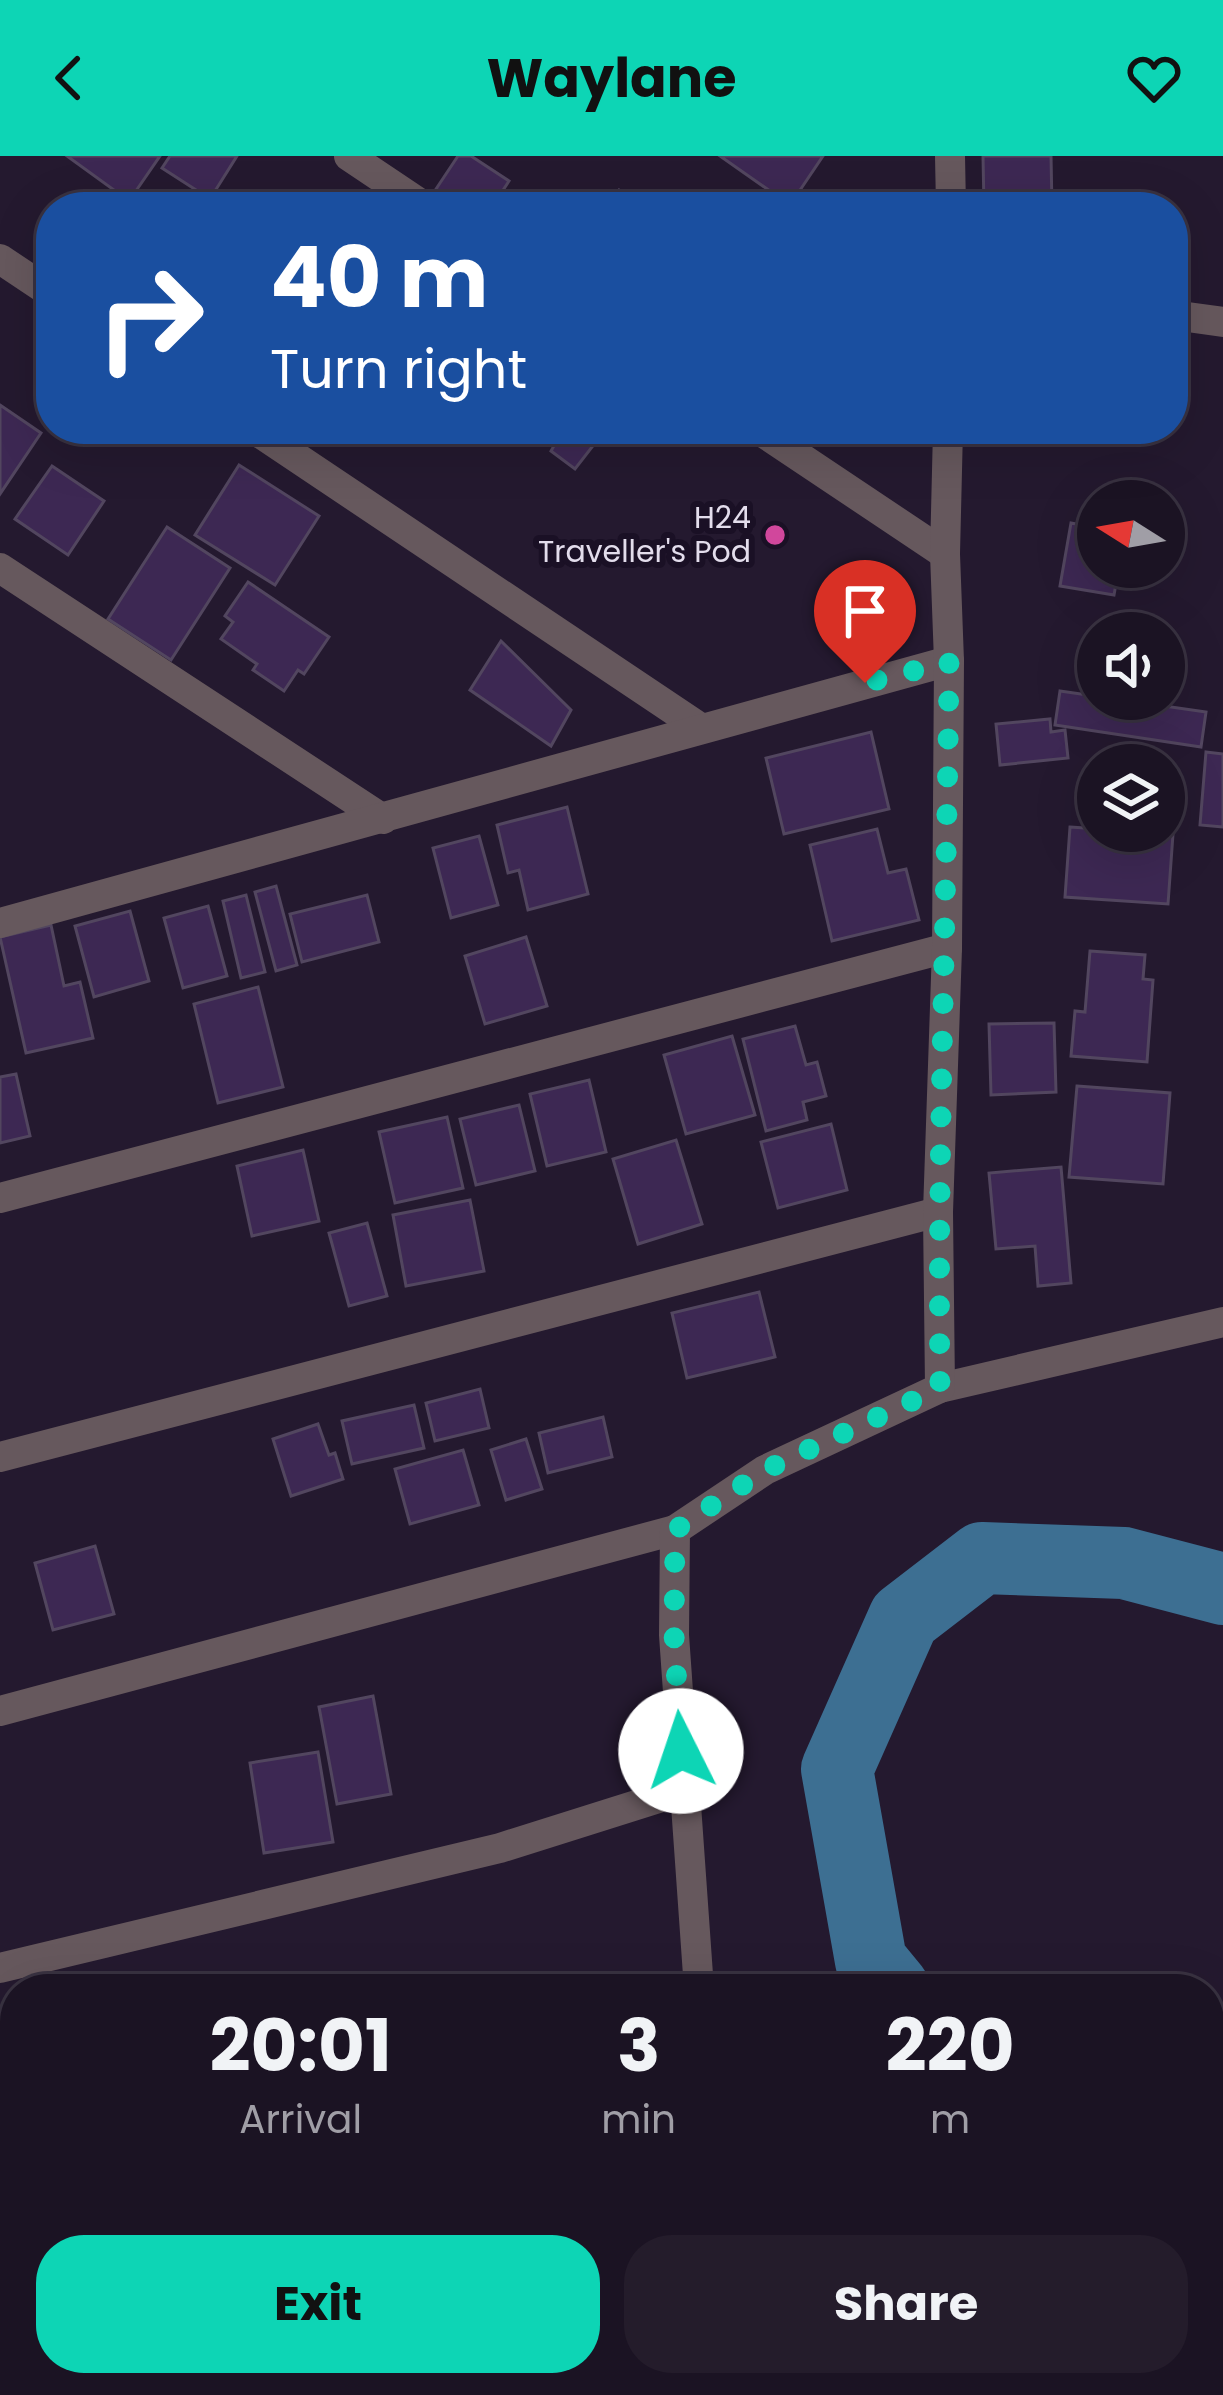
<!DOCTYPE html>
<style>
:root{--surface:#1b1323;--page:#241c2b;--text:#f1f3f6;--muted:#a09ea6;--line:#393241;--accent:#0dd5b5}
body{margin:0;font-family:Poppins,sans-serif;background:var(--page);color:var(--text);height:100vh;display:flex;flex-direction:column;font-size:45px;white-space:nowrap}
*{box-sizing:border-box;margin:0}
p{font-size:39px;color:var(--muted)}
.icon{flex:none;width:66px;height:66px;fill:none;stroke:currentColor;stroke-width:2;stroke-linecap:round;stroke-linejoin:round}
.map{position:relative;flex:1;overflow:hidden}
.drawer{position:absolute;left:0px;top:1818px;width:1224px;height:423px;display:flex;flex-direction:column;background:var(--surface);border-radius:48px 48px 0 0;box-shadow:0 12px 48px #0002,0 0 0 3px var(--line)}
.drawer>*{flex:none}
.banner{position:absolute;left:36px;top:36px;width:1152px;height:252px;border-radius:48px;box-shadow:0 12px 48px #0002,0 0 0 3px var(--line);background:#1a4fa0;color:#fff;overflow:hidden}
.needle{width:78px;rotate:281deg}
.buttons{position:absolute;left:1077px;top:324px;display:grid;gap:24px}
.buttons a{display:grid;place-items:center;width:108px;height:108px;border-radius:50%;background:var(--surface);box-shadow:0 12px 48px #0002,0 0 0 3px var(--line);font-size:60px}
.pin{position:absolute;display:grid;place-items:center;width:102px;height:102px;color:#fff;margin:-123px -51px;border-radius:50% 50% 50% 0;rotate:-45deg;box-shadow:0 0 12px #0007}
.pin .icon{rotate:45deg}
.me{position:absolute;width:132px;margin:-66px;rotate:356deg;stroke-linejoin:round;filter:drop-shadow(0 0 9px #0008)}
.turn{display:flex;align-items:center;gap:42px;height:252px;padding:0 36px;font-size:54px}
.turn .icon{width:156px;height:156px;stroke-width:2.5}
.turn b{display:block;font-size:84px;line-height:102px}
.eta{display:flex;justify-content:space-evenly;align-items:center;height:204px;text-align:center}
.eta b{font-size:72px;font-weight:700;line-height:84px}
.primary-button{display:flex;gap:24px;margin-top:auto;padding:24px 36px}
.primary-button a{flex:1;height:138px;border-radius:48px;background:var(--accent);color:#111;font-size:48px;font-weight:700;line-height:138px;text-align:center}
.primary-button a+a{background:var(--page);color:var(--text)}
header{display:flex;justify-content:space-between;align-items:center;height:156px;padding:0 36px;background:var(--accent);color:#111;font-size:54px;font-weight:700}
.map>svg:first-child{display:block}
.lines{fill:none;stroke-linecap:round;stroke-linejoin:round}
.river{stroke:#3d6f92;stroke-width:72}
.building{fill:#3d2853;stroke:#52465f;stroke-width:3}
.path{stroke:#6d6477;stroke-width:8;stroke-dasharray:12 6;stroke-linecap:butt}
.street{stroke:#66585d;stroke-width:30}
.route{stroke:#0dd5b5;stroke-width:21;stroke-dasharray:0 37.8}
.hotel-dot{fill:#d1479c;stroke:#1a1025;stroke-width:4.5}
.labels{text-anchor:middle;stroke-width:12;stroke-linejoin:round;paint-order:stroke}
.poi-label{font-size:30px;fill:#e3ddec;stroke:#1a1025;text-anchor:end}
</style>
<header><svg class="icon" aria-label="back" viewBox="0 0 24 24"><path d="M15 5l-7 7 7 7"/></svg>Waylane<svg class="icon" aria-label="heart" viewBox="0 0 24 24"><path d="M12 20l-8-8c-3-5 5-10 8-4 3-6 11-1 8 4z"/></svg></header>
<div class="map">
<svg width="1223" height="2239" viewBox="0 0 1223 2239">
<rect width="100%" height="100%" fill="#24192f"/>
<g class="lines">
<g class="river">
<path d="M894 1833 871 1805 837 1613 904 1462 982 1402 1124 1407 1223 1433"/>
<path d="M1085 2239 1103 2226"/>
</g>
</g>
<g class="building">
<path d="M67 0H160L129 45Z"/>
<path d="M170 0H237L210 43 162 12Z"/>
<path d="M458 0H471L509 25 492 51H463L436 33Z"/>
<path d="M720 0H823L790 49Z"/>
<path d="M983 0H1051L1052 51H984Z"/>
<path d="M619 34 642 51H607Z"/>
<path d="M0 249 41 277 0 338Z"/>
<path d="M540 273H606L575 313 551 295 555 288Z"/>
<path d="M239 309 319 360 275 429 195 379Z"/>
<path d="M52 310 104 345 68 399 15 363Z"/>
<path d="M1071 367 1098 372V411H1119L1114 439 1060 430Z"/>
<path d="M167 371 230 412 171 504 108 463Z"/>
<path d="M248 426 329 481 304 518 298 514 284 535 253 514 257 508 221 483 233 466 225 460Z"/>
<path d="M501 485 571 554 551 590 470 534Z"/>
<path d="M1060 535 1206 556 1201 591 1055 569Z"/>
<path d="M1050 563 1051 576 1065 574 1068 602 1000 609 996 568Z"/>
<path d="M871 576 889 653 784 678 766 602Z"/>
<path d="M1206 596 1223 598V671L1200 669Z"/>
<path d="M567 651 588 738 528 754 519 714 508 717 497 669Z"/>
<path d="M1070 671 1173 678 1168 748 1065 741Z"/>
<path d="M877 673 888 717 906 713 919 764 832 785 810 689Z"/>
<path d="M479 680 498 749 451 762 433 692Z"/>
<path d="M276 730 297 809 276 815 255 736Z"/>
<path d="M246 739 265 816 241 822 223 745Z"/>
<path d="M367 739 379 786 302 806 290 758Z"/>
<path d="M208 750 227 820 183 832 164 762Z"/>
<path d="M130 755 149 825 94 841 75 770Z"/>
<path d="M51 769 64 830 80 826 93 882 26 897 0 781Z"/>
<path d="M526 781 547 850 485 868 465 800Z"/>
<path d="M1090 795 1145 799 1143 823 1153 824 1147 906 1071 900 1075 855 1085 856Z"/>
<path d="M258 831 283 931 218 947 194 848Z"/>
<path d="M1054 867 1056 936 991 939 989 868Z"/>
<path d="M795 870 806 909 817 906 826 940 803 946 807 964 766 975 743 883Z"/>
<path d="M732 880 755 959 686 978 664 899Z"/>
<path d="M16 918 30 980 0 987V921Z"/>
<path d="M589 924 606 996 547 1010 530 938Z"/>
<path d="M1077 930 1170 937 1163 1028 1069 1021Z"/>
<path d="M519 949 535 1015 476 1029 460 963Z"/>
<path d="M447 961 463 1032 395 1047 379 976Z"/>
<path d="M831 968 847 1034 778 1052 761 986Z"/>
<path d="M676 984 702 1068 638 1088 613 1003Z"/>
<path d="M303 994 319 1065 252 1080 237 1010Z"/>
<path d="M1061 1011 1071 1127 1038 1130 1035 1090 996 1093 989 1017Z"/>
<path d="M470 1044 484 1115 406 1130 393 1059Z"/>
<path d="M367 1067 387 1140 349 1150 329 1077Z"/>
<path d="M759 1136 775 1201 687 1222 672 1157Z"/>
<path d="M480 1233 489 1272 435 1285 426 1247Z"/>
<path d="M414 1249 424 1292 352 1308 342 1265Z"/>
<path d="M603 1261 612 1301 548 1317 539 1277Z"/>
<path d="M318 1268 329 1299 335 1297 343 1323 291 1340 273 1283Z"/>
<path d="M526 1283 542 1333 506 1344 491 1294Z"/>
<path d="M463 1294 479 1349 410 1368 395 1313Z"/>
<path d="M95 1390 114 1458 53 1474 35 1407Z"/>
<path d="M373 1540 391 1638 337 1648 319 1551Z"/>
<path d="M318 1596 333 1686 264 1697 250 1607Z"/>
<path d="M140 1819 142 1833H106L105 1824Z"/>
<path d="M390 2226H536L540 2239H342Z"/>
</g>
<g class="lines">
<path class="path" d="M0 2061 15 2058"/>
<g class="street">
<path d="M349 0 425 51"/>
<path d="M950 0 951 51"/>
<path d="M0 103 51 137"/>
<path d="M1173 159 1223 166"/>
<path d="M254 273 699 571"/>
<path d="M758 273 945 398"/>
<path d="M0 412 383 663"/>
<path d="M0 767 949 505"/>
<path d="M0 1042 947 792"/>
<path d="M940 1232 1223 1166"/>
<path d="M0 1301 938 1056"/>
<path d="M0 1555 675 1374"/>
<path d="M0 1812 500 1692 684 1634"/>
<path d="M699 1833 674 1479 675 1374 765 1314 940 1232 938 1056 947 792 949 505 945 398 948 273"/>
<path d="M168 2239 209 2226"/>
</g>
</g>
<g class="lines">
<path class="route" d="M681 1595 674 1479 675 1374 765 1314 940 1232C937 990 947 748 949 506L865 527"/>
</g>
<circle class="hotel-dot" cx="775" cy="379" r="12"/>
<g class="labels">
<g class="poi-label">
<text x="751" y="372">H24<tspan x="751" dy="34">Traveller's Pod</tspan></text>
</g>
</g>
</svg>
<div class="buttons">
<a><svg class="needle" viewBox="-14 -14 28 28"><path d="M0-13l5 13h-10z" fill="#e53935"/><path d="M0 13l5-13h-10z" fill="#a09ea6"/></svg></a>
<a><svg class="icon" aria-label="sound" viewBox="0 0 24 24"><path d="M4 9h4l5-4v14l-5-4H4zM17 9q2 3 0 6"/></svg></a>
<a><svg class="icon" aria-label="layers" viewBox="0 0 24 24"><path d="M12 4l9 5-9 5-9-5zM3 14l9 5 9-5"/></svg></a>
</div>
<div class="pin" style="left:865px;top:527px;background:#d93025"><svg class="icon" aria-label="arrive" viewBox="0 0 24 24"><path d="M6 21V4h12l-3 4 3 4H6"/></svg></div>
<svg class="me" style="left:681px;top:1595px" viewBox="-20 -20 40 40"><circle r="19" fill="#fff"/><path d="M0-13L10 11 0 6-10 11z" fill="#0dd5b5"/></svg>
<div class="banner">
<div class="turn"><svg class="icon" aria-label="right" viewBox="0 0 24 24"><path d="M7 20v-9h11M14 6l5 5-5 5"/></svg><div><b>40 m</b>Turn right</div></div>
</div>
<section class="drawer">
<div class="eta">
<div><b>20:01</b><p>Arrival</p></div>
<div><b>3</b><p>min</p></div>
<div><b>220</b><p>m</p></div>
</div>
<div class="primary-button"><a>Exit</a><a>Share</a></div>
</section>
</div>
